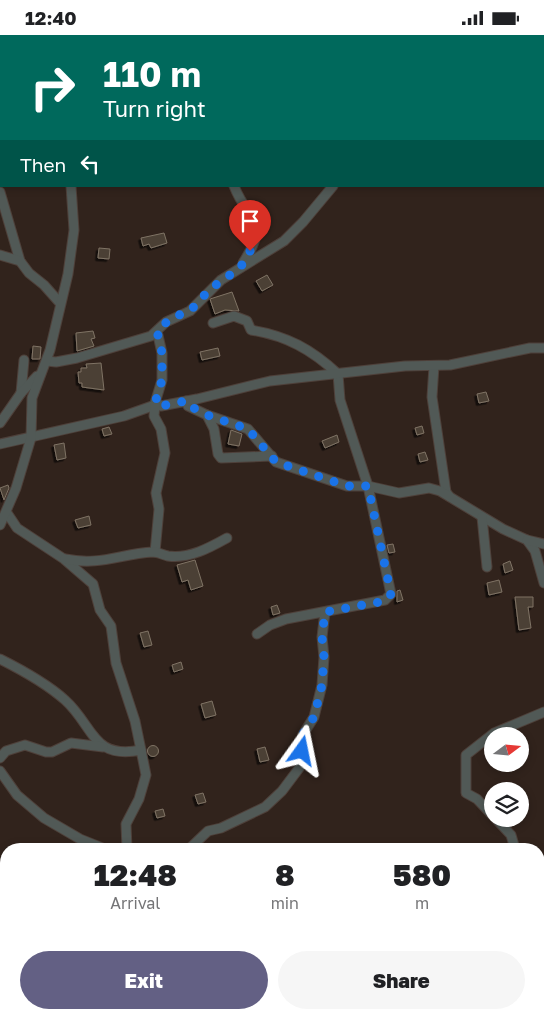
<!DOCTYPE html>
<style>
:root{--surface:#fff;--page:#f6f6f6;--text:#202124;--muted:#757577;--accent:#636084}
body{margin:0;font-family:"Golos Text",sans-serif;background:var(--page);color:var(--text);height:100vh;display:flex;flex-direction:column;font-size:19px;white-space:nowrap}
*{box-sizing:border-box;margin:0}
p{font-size:16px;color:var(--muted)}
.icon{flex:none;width:28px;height:28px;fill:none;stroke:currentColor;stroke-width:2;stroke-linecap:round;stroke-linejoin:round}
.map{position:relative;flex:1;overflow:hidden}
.details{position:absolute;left:0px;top:808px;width:545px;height:176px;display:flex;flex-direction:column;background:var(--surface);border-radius:20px 20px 0 0;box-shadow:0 2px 8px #0003}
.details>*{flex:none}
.top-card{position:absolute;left:0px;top:0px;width:545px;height:152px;box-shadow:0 2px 8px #0003;background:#00695c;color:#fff;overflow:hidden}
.needle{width:32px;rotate:74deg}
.buttons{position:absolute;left:484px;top:692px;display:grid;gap:10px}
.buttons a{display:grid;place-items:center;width:45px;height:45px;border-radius:50%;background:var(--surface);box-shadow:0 2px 8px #0003;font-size:25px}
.pin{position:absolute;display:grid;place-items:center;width:42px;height:42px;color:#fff;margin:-51px -21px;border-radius:50% 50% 50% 0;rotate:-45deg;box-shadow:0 0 5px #0007}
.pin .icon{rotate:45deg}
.me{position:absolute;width:55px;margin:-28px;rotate:12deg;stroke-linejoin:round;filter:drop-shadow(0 0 4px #0008)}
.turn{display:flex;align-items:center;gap:18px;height:105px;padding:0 20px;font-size:22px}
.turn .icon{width:65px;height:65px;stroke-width:2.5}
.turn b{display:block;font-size:35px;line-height:42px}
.then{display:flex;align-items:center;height:48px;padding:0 20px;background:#0003;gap:10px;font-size:19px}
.eta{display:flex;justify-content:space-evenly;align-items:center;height:85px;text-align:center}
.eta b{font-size:30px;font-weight:800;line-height:35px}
.primary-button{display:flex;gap:10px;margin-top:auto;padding:10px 20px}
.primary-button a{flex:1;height:58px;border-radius:30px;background:var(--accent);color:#fff;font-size:20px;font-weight:800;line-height:58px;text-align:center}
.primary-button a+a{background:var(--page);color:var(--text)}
.status{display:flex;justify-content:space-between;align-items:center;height:35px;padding:0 25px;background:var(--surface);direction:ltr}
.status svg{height:14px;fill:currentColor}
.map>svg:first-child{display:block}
.building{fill:#4c4134;stroke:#7f7365;filter:url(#shadow)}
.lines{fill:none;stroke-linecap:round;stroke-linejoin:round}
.street-casing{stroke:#4e403a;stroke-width:11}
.street{stroke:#515956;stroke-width:9}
.route{stroke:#1a73e8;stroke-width:9;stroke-dasharray:0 16.2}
</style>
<div class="status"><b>12:40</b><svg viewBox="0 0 49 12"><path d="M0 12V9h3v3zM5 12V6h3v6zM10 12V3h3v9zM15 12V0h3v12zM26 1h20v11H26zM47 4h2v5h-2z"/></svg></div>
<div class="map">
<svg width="544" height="983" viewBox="0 0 544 983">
<defs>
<filter id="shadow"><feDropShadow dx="-2.5" dy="2.5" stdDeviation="0" flood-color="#0009"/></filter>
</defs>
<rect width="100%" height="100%" fill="#31231c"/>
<g class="building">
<path d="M164 198 167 208 151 213 149 209 143 211 141 203Z"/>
<path d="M99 213 110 214 109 224 98 223Z"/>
<path d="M267 240 273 250 262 256 256 246Z"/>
<path d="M232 257 239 276 225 275 215 279 210 264Z"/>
<path d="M93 296 95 303 91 304 94 311 77 316 76 298Z"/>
<path d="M33 311 41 312 40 324H32Z"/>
<path d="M218 313 220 321 202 325 200 317Z"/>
<path d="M101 328 104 355 82 352V348H79L78 337H81V333H87L86 329Z"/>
<path d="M486 357 489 366 479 368 477 359Z"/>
<path d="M422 391 424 398 417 400 415 393Z"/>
<path d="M109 392 112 399 104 401 102 394Z"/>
<path d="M231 395 242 399 239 411 228 409Z"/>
<path d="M337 400 339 407 325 413 322 406Z"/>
<path d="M64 408 66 423 57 425 54 410Z"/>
<path d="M425 417 428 425 420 427 418 419Z"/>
<path d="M8 450 9 453 4 465 0 453Z"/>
<path d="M89 481 91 490 78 493 75 485Z"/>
<path d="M393 509 395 517 389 518 387 510Z"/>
<path d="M195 525 203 551 191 555 188 545 182 547 177 530Z"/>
<path d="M510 526 513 535 505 538 503 529Z"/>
<path d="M499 545 502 557 489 560 487 548Z"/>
<path d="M400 555 403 565 397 567V556Z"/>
<path d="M515 562H533V572H528L531 593 519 595Z"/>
<path d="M277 570 280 578 273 580 271 572Z"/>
<path d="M148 596 152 610 144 612 140 598Z"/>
<path d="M181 627 183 634 174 637 172 630Z"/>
<path d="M212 666 216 680 205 683 201 669Z"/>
<circle cx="153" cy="716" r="5.5"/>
<path d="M265 712 269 725 260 727 257 714Z"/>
<path d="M203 758 206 767 198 769 195 760Z"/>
<path d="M163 774 165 781 157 783 155 776Z"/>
</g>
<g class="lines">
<g class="street-casing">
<g id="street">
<path d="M70 1V0"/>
<path d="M234 151C249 189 271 184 243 228"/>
<path d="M0 157 20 226"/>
<path d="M0 220 20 226 29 238 44 250 60 268"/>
<path d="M213 288 234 281 247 286 251 295C287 301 311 314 338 339L340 365 368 451 391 559 385 565 286 584 270 590 257 599"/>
<path d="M157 296 162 318V345L155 368 160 370"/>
<path d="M47 326 56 327 77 323 151 301 166 287 190 276 221 245 284 206 303 187 333 151"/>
<path d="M434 331 432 362 446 457 449 461"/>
<path d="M21 358 24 325"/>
<path d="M186 366 188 371 207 380 248 394 276 427 347 451H368L399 458 429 453 440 456 503 494 527 505 535 516 544 548"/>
<path d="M207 380 214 394 218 419 221 423 272 421"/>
<path d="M0 388 21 358 37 341"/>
<path d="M0 409 124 381 155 370 161 371 197 364 270 346 405 331 450 330 530 313H544"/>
<path d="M7 478 17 493 64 524 93 549 100 575 111 591 116 628 135 686 141 715"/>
<path d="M482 482 487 532"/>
<path d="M0 490 16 453 31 403 32 363 50 315 68 239 74 195 71 151"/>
<path d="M527 505 544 509"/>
<path d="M155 517 159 474 156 458 165 418 161 394 154 381 155 370"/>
<path d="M65 524C101 531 119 519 153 517 158 517 163 520 168 521 189 524 209 513 227 503"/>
<path d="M0 624C22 635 46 648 65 665 94 691 92 725 141 715L146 740 139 764 126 789 127 814"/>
<path d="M0 723 6 716 25 710 46 717H52L71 708 103 712"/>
<path d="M0 736 17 760 44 783 80 804 105 814"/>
<path d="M492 780 477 764 466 758V720L494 698 544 677"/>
<path d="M496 784 511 800 515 814"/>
<path d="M189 814 208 796 221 793 265 772 282 756 300 732 302 724V701L314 682 322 650 324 622 322 602 325 577"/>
<path d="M539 864 544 868"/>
<path d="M0 906H6"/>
<path d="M539 945 544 939"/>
<path d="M278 978 287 983"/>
<path d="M497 983 505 978"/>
</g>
</g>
<use href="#street" class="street"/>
</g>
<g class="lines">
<path class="route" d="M250 216 240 233 210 254 190 276 171 283 157 296 162 318V345L155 368 161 371 186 366 188 370 207 380 248 394 276 427 347 451H368L391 559 385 566 325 577 322 602 324 622 322 650 314 682 302 700V716"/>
</g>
</svg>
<div class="buttons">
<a><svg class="needle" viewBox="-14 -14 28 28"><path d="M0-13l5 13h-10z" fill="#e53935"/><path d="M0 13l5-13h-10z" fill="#757577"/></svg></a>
<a><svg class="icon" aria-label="layers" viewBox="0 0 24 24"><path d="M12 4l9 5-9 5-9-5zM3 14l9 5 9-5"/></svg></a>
</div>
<div class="pin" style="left:250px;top:216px;background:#d93025"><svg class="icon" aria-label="arrive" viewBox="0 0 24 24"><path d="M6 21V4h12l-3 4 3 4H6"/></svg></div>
<svg class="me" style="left:302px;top:716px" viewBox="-20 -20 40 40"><path d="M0-17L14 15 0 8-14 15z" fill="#1a73e8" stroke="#fff" stroke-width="4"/></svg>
<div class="top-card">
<div class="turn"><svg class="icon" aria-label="right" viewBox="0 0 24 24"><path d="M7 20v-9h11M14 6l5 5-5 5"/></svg><div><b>110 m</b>Turn right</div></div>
<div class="then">Then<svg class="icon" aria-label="left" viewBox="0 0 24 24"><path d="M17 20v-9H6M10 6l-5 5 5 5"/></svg></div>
</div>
<section class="details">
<div class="eta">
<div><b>12:48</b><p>Arrival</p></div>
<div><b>8</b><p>min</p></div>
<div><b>580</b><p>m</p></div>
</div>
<div class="primary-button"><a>Exit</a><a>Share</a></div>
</section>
</div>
